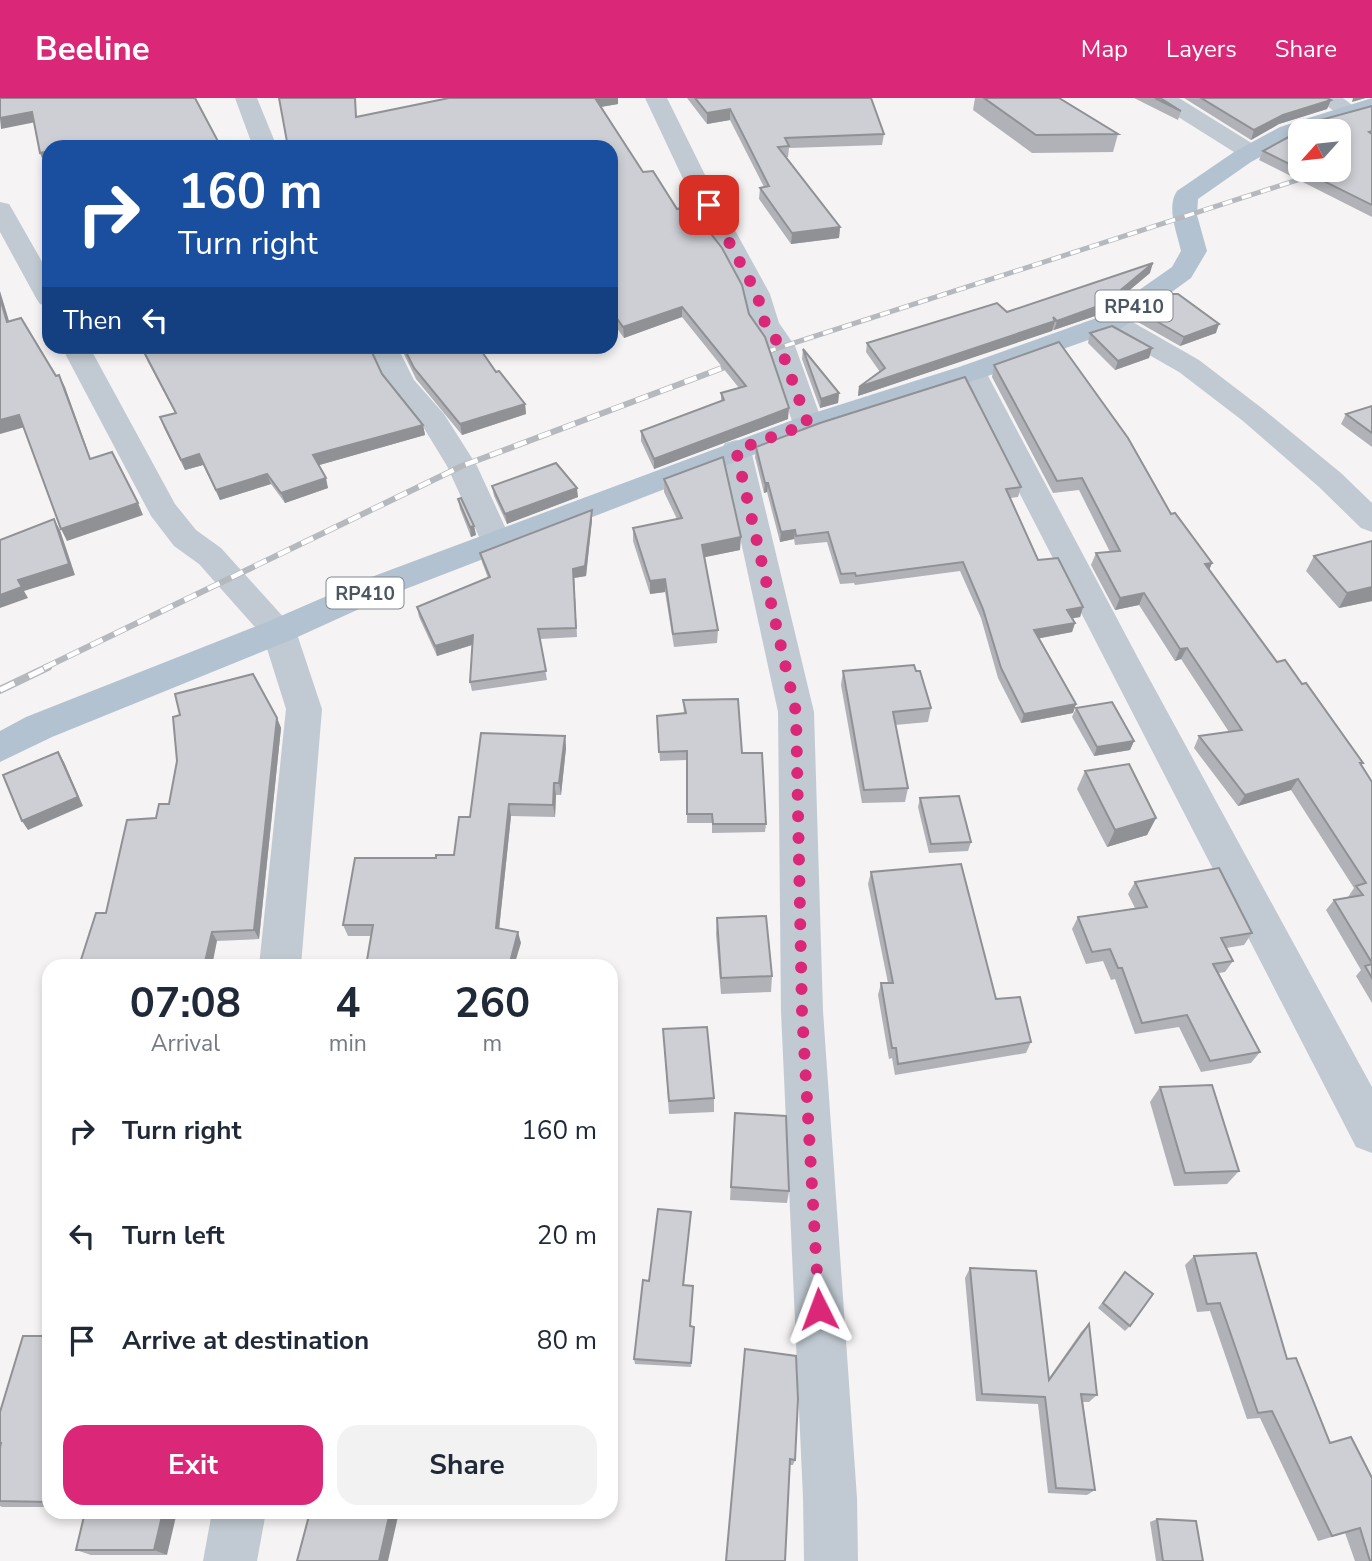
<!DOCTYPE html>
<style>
:root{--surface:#fff;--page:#f2f2f3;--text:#1f2937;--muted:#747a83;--accent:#db2777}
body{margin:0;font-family:"Nunito Sans",sans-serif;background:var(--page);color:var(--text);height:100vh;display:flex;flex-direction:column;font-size:26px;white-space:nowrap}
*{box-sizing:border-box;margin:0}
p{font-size:23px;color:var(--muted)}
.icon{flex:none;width:38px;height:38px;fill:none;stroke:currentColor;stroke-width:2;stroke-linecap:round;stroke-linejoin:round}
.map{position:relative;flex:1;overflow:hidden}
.side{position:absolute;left:42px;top:861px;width:576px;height:560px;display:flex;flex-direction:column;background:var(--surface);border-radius:21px;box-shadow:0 4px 10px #0003}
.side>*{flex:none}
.banner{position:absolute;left:42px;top:42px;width:576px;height:214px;border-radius:21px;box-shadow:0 4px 10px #0003;background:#1a4fa0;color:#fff;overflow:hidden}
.needle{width:46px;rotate:243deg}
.buttons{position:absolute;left:1288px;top:21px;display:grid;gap:14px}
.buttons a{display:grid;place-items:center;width:63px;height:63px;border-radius:14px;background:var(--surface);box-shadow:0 4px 10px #0003;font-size:35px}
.pin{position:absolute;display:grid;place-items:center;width:60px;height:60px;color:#fff;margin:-30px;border-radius:14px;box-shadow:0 4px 10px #0006}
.me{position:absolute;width:77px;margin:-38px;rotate:357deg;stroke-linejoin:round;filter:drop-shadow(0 0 5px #0008)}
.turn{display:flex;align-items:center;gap:24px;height:147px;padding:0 21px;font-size:32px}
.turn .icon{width:91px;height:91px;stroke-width:2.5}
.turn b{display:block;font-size:49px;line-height:60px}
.then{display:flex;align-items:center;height:66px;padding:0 21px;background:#0003;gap:14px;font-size:26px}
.eta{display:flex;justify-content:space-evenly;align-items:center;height:119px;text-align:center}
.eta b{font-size:42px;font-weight:700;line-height:49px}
.primary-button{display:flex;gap:14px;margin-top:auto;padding:14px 21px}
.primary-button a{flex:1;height:80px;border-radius:21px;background:var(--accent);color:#fff;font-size:28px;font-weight:700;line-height:80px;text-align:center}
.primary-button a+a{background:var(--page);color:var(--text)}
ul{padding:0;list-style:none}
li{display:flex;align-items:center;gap:21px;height:105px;padding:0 21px}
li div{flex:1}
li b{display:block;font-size:26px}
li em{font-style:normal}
header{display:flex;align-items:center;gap:42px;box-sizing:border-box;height:98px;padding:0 35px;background:var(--accent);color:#fff}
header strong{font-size:33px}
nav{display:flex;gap:38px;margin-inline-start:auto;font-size:24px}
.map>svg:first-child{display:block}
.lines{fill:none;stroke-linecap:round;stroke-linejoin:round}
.street{fill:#c1cad2;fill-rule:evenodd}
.primary{fill:#b3c2d1;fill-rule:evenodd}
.rail-far2-casing{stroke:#b5b8bd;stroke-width:5}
.rail-far1-casing{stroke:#b5b8bd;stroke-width:6}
.rail-casing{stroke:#b5b8bd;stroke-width:8}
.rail-far2{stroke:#fff;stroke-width:3.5;stroke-dasharray:10;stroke-linecap:butt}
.rail-far1{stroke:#fff;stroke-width:4.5;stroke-dasharray:13;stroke-linecap:butt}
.rail{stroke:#fff;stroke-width:5;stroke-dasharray:16;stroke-linecap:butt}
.wall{fill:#b0b2b7}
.shaded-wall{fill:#909195}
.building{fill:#cdcfd5;stroke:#909195;stroke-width:2;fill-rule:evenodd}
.route{stroke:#db2777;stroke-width:12;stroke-dasharray:0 21.6}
.labels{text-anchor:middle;stroke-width:5;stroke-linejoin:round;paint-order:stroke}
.shield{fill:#fff;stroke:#808990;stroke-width:2}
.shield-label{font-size:19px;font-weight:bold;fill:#4a5661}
</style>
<header>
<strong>Beeline</strong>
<nav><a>Map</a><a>Layers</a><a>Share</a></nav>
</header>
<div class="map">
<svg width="1372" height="1463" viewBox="0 0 1372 1463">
<rect width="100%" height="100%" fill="#f5f3f3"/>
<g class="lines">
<g class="street">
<path d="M235 0H257L277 49H253Z"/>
<path d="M645 0H667L709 85 770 196 779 225 795 248 823 326 818 332 808 335 798 332 793 326 767 248 751 225 744 196 685 85Z"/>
<path d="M1153 0H1179L1258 49 1262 54 1258 59H1242L1156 5Z"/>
<path d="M1316 0H1343L1361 14 1358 19H1342Z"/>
<path d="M0 104 9 106 12 111 49 176V208L40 206 36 200 0 134Z"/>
<path d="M1112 216 1122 218 1199 262 1263 311 1341 375 1372 405V434L1361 430 1319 389 1243 323 1179 274 1102 230 1098 224 1102 218Z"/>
<path d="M61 248H89L175 406 196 432 221 450 296 533 322 611 301 868H259L286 611 263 538 199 466 174 448 151 418Z"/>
<path d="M369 248H397L414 282 444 316 477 368 512 444 507 452 496 455 485 452 447 368 422 327 387 285Z"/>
<path d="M972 265 982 268 986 274 1138 560 1372 989V1055L1356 1049 1006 369 958 274 962 268Z"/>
<path d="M736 342 747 345 751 352 814 614 823 913 857 1400 858 1463H804L803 1400 781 913 778 614 721 352 725 345Z"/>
<path d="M212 1414H266L257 1463H203Z"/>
</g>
<path class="primary" d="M1372 0V13L1309 33H1300V37L1251 64 1198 101 1197 117 1207 153 1191 180 1122 230 982 280 818 332 390 497 291 542 52 639 0 664V633L26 619 267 524 366 481 798 320 962 268 1102 218 1172 169 1181 153C1177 135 1166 109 1177 93L1234 54 1280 29Z"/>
<g class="rail-far2-casing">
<path id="rail-far2" d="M766 254 1328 72"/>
</g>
<g class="rail-far1-casing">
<path id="rail-far1" d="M44 570 462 368 770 252"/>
</g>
<g class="rail-casing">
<path id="rail" d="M0 592 48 569"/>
</g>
<use href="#rail-far2" class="rail-far2"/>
<use href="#rail-far1" class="rail-far1"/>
<use href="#rail" class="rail"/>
</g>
<g class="wall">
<path d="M449 0H618V6L600 9 643 74 677 111 749 216 788 321 654 371 641 343V333L721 303V295L739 290 682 219 624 240 611 222V49L357 19Z"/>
<path d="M687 0H871L884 36 882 47 789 50 788 59H786L840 129 839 140 791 146 759 101 760 90 764 89 730 22 707 26Z"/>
<path d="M975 0H1059L1118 36 1113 54 1032 55 973 12Z"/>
<path d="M1134 0H1160L1181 13 1178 22Z"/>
<path d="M1184 0H1327L1331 2 1327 11 1279 26 1251 42Z"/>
<path d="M1372 8V119L1259 62 1263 53Z"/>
<path d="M1150 175 1101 216 858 298 859 289 880 274 866 254 867 245 1007 214Z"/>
<path d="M1139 213 1216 235 1180 248 1136 223Z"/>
<path d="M1090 235 1152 250 1149 260 1115 272 1088 245Z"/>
<path d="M159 248H369L382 276 423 327 425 337 319 367 328 390 285 405 271 386 220 402 203 367 185 372 164 330 160 319 175 315 148 264 144 254 159 250Z"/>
<path d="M400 248H478L496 274 525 306 526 316 462 337 416 281Z"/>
<path d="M803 251 839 295 838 305 820 310 802 261Z"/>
<path d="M994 267 1171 416 1212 465 1209 472 1277 564 1302 586 1363 665 1361 668 1372 684V905L1356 878 1361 872 1326 812 1334 802 1348 799 1354 790 1291 692 1238 708 1194 650 1199 638 1229 634 1181 561 1175 563 1139 507 1115 512 1091 467 1096 455 1110 454 1079 392 1053 395 992 279Z"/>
<path d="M1372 308V349L1341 326 1346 316Z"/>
<path d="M756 349 1021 389 1018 399 1010 400 1038 462 1083 509 1080 519 1072 520 1075 525 1072 534 1039 540 1076 606 1073 615 1021 625 998 580 981 520 960 473 855 487 854 485 840 486 827 444 795 447 794 441 780 444 767 394 764 395 755 359Z"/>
<path d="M664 381 740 452 704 459 718 532 717 545 674 549 665 494 650 496 633 443V430L677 421 664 394Z"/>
<path d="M492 388 578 399 507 426 494 398Z"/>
<path d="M458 401 474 428 476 437 471 439 460 411Z"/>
<path d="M592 422 586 478 574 480 577 539 540 541 547 582 472 593 470 584 472 547 437 558 419 519 417 509 488 480 482 464 480 455Z"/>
<path d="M1372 443V503L1339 510 1306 473 1314 458Z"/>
<path d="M843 573 931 610 928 624 895 627 908 690 905 704 862 705 841 587Z"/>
<path d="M683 602 742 655 766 726 765 734 712 735V725H687V662L660 663 657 618 684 616Z"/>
<path d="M1076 610 1134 643 1130 652 1094 658 1072 619Z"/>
<path d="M277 620 281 630 259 841 217 843 106 815 156 720 169 706 177 663Z"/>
<path d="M565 638 566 650 561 697H556L555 719 511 718 499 831 521 845 371 838H348L343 827 436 760 454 757Z"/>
<path d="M1085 673 1156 720 1147 737 1107 749 1077 691Z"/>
<path d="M920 700 971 744 968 753 929 755 918 709Z"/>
<path d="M871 774 996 901 1031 944 1026 955 895 977 892 960 889 961 878 897 881 885H888L868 786Z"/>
<path d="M1135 784 1252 835 1244 847 1226 850 1233 863 1225 874 1219 875 1260 954 1251 965 1201 974 1179 929 1135 936 1115 881 1111 882 1103 863 1086 866 1072 831 1078 819 1135 810 1128 796Z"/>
<path d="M717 820 772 878 771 894 721 896 716 836Z"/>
<path d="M663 931 714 1000V1014L669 1016Z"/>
<path d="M1160 989 1239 1073 1227 1086 1174 1088 1150 1004Z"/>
<path d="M735 1015 789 1093 787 1105 730 1102Z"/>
<path d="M690 1121 684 1187 690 1228 694 1229 691 1269 635 1266 634 1261 649 1183Z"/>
<path d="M1194 1158 1287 1261 1296 1260 1372 1463H1355L1345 1435 1318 1443 1260 1320 1247 1321 1210 1213 1197 1214 1185 1167Z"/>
<path d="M970 1170 1049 1280 1081 1234 1089 1226 1097 1297 1089 1304H1083L1095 1392 1087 1397 1048 1395 1038 1306 976 1303 965 1180Z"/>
<path d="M1125 1174 1130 1228 1125 1233 1098 1210Z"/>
<path d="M49 1238V1409H2L0 1408V1314Z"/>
<path d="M744 1258 795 1362 793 1367H790Z"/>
<path d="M85 1414 167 1457H91L76 1452Z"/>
<path d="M1157 1421 1203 1463H1156L1150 1424Z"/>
</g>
<g class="shaded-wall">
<path d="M594 0H618V6L595 10Z"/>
<path d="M1353 0H1366L1352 4Z"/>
<path d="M1331 2 1327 11 1279 26 1251 42 1254 32 1283 17Z"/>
<path d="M730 11V22L707 26V15Z"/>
<path d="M32 14 36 24 1 31 0 20Z"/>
<path d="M45 54 49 64 44 65 40 55Z"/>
<path d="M840 129 839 140 791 146 792 135Z"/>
<path d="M1153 165 1150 175 1101 216 1054 232 1057 223Z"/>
<path d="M0 193 13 236 7 224 0 200Z"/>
<path d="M682 209V219L624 240 623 229Z"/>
<path d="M1055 223 1052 233 858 298 859 289Z"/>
<path d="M1219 226 1216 235 1180 248 1184 239Z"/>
<path d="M1152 250 1149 260 1115 272 1118 263Z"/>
<path d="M59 277 65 289 95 373 90 361Z"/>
<path d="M839 295 838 305 820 310 821 301Z"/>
<path d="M525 306 526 316 462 337 460 326Z"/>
<path d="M789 310 788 321 654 371V361Z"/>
<path d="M19 317 25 329 0 336V322Z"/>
<path d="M423 327 425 337 316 368 313 357Z"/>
<path d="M199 356 203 367 185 372 181 362Z"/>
<path d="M267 376 271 386 220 402 216 392Z"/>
<path d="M326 380 328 390 285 405 281 395Z"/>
<path d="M765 385H768L767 394 764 395Z"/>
<path d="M577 390 578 399 507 426 505 416Z"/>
<path d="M138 405 143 417 67 443 61 431Z"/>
<path d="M592 412V422L586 478 574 480 577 539 573 471Z"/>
<path d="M54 421 60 432 75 477 24 493 28 500 0 510V497L18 482Z"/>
<path d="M474 428 476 437 471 439 470 429Z"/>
<path d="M795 432 794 441 780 444 781 434Z"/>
<path d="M741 439 740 452 701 460 702 447Z"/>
<path d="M1212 465 1207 477 1205 466Z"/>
<path d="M665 481V494L650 496V483Z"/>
<path d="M1372 489V503L1339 510 1347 495Z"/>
<path d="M1144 495 1139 507 1115 512 1120 500Z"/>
<path d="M1083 509 1080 519 1064 522 1067 512Z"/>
<path d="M1075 525 1072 534 1031 542 1034 532Z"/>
<path d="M473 537 475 546 437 558 435 548Z"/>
<path d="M1187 550 1181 561 1175 563 1180 551Z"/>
<path d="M1076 606 1073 615 1021 625 1024 616Z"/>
<path d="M277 620 281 630 259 841 254 832Z"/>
<path d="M565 638 566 650 561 697 559 685Z"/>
<path d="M1134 643 1130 652 1094 658 1097 649Z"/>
<path d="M58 654 64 664 83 708 28 732 22 723Z"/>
<path d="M1298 681 1291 692 1238 708 1245 697Z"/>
<path d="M554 685 556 697 555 719 553 707Z"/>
<path d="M509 706 511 718 498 841 496 830Z"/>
<path d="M1156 720 1147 737 1107 749 1115 732Z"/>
<path d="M212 834 217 843 212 868H204Z"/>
<path d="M518 834 521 845 514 868H509Z"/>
<path d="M163 1414H177L167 1457 154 1452Z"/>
<path d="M390 1414H399L388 1463H379Z"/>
</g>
<g class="building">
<path d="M0 0H195L221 49H49V65L45 54 40 55 32 14 0 20Z"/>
<path d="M279 0H355L356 19 449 0H595L643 74 653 73 677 111 689 108 722 150 742 187 749 216 765 239 789 310 654 361 641 333 724 302 721 295 746 288 682 209 623 229 611 212V49H288Z"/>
<path d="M695 0H871L884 36 785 40 789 48 778 49 840 129 792 135 760 90 769 88 730 11 707 15Z"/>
<path d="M984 0H1059L1118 36 1036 37Z"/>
<path d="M1155 0H1160L1181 13Z"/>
<path d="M1201 0H1327L1331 2 1283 17 1254 32Z"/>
<path d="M1372 8V33L1369 34 1372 36V107L1263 53 1305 30 1306 26ZM1300 33H1339V72H1300Z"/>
<path d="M1153 165 1104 206 1057 223 1053 219 1055 223 859 289 885 270 867 245 997 205 1007 214Z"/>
<path d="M1163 196H1178L1219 226 1184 239 1139 213Z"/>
<path d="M0 200 7 224 21 220 56 278 59 277 90 361 112 354 138 405 61 431 19 317 0 322Z"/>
<path d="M1112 228 1152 250 1118 263 1090 235Z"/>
<path d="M1059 244 1128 340 1171 416 1175 415 1212 465 1205 466 1277 564 1285 562 1302 586 1306 585 1363 665H1360L1372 684V865L1334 802 1363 797 1356 788 1366 785 1298 681 1245 697 1199 638 1242 632 1187 550 1180 551 1144 495 1120 500 1096 455 1120 453 1082 380 1057 383 994 267Z"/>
<path d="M160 248H369L382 276 423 327 313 357 326 380 281 395 267 376 216 392 199 356 181 362 160 319 176 315 144 254 161 249Z"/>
<path d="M403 248H478L496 274 499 273 525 306 460 326 414 270Z"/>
<path d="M803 251 839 295 821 301Z"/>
<path d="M965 279 1021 389 1006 391 1038 462 1058 460 1083 509 1067 512 1075 525 1034 532 1076 606 1024 616 1001 570 983 511 963 464 856 478 855 475 841 476 828 434 796 438 795 432 781 434 768 385H765L756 349 820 325Z"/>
<path d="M1372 308V335L1346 316Z"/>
<path d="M723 359 741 439 702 447 718 532 673 536 665 481 650 483 633 430 682 420 664 381Z"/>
<path d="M556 365 577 390 505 416 492 388Z"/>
<path d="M461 400 474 428 470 429 458 401Z"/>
<path d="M592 412 585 468 573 471 576 530 538 531 546 573 470 584 473 537 435 548 417 509 490 479 480 455Z"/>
<path d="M54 421 69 466 18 482 22 489 0 497V442Z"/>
<path d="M1372 443V489L1347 495 1314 458Z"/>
<path d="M914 567 916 573H920L931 610 893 614 908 690 864 692 843 573Z"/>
<path d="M253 576 277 620 254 832 212 834 204 868H79L96 815H106L127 722 156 720 159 706H169L177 663 173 619 180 617 175 596Z"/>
<path d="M738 601 742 655H762L766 726H713L712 716H687V653L659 654 657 618 686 615 683 602Z"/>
<path d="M1112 604 1134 643 1097 649 1076 610Z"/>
<path d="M481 635 565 638 559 685H554L553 707 509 706 496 830 518 834 509 868H366L373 827H343L355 760H436V757H454L459 719H470Z"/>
<path d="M58 654 78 699 22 723 3 677Z"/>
<path d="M1129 666 1156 720 1115 732 1085 673Z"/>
<path d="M959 698 971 744 931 746 920 700Z"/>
<path d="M961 766 996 901 1020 899 1031 944 898 966 896 950H892L881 885H893L871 774Z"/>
<path d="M1219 770 1252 835 1221 840 1233 863 1213 866 1260 954 1210 963 1187 917 1142 925 1122 870H1118L1110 851 1092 854 1078 819 1147 809 1135 784Z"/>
<path d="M766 818 772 878 721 880 717 820Z"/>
<path d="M1372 866V880L1365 868Z"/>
<path d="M707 929 714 1000 669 1003 663 931Z"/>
<path d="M1212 987 1239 1073 1185 1075 1160 989Z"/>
<path d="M735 1015 786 1018 789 1093 731 1089Z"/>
<path d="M658 1111 691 1114 683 1187 693 1188 690 1228 694 1229 691 1265 634 1261 643 1182 649 1183Z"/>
<path d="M1256 1155 1287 1261 1296 1260 1330 1345 1351 1339 1372 1380V1463H1370L1360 1430 1332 1438 1272 1313 1258 1315 1220 1205 1207 1206 1194 1158Z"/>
<path d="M970 1170 1036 1173 1049 1282 1089 1226 1097 1297 1081 1296 1095 1392 1056 1390 1045 1299 982 1296Z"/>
<path d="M1125 1174 1153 1196 1130 1228 1103 1205Z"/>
<path d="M23 1238H49V1404L0 1403V1350L1 1345H0V1314Z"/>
<path d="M745 1251 796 1258 798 1301 795 1362 790 1361 785 1463H726Z"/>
<path d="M85 1414H163L154 1452H76Z"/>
<path d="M310 1414H390L379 1463H297Z"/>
<path d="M1157 1421 1196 1423 1203 1463H1163Z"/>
</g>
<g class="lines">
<path class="route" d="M709 107 757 196 765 225 780 248 808 326 736 352 796 614 802 913 819 1211"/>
</g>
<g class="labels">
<g class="shield">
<rect x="1095.5" y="192.5" width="77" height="31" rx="5"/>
<rect x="326.5" y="479.5" width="77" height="31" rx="5"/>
</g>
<g class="shield-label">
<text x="1134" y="215">RP410</text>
<text x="365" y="502">RP410</text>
</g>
</g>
</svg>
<div class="buttons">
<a><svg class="needle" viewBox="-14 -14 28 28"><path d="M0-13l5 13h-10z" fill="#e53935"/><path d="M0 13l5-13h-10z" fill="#747a83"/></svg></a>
</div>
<div class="pin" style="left:709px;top:107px;background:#d93025"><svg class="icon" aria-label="arrive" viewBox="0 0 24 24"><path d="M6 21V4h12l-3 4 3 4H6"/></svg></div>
<svg class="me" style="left:819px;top:1211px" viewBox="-20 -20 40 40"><path d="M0-17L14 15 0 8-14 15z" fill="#db2777" stroke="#fff" stroke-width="4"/></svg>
<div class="banner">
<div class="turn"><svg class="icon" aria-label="right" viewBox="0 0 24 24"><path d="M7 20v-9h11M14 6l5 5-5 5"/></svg><div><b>160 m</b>Turn right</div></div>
<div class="then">Then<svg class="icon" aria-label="left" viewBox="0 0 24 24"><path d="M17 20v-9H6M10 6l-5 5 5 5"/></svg></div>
</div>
<section class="side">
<div class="eta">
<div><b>07:08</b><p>Arrival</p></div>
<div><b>4</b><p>min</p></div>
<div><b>260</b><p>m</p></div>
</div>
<ul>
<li><svg class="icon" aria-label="right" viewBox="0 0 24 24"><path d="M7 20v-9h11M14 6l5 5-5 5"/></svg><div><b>Turn right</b></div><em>160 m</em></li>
<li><svg class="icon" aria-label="left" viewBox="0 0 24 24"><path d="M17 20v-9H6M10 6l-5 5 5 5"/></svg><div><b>Turn left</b></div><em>20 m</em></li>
<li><svg class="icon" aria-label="arrive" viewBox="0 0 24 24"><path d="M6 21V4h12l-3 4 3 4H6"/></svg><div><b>Arrive at destination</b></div><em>80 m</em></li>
</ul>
<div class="primary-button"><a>Exit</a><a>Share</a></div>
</section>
</div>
